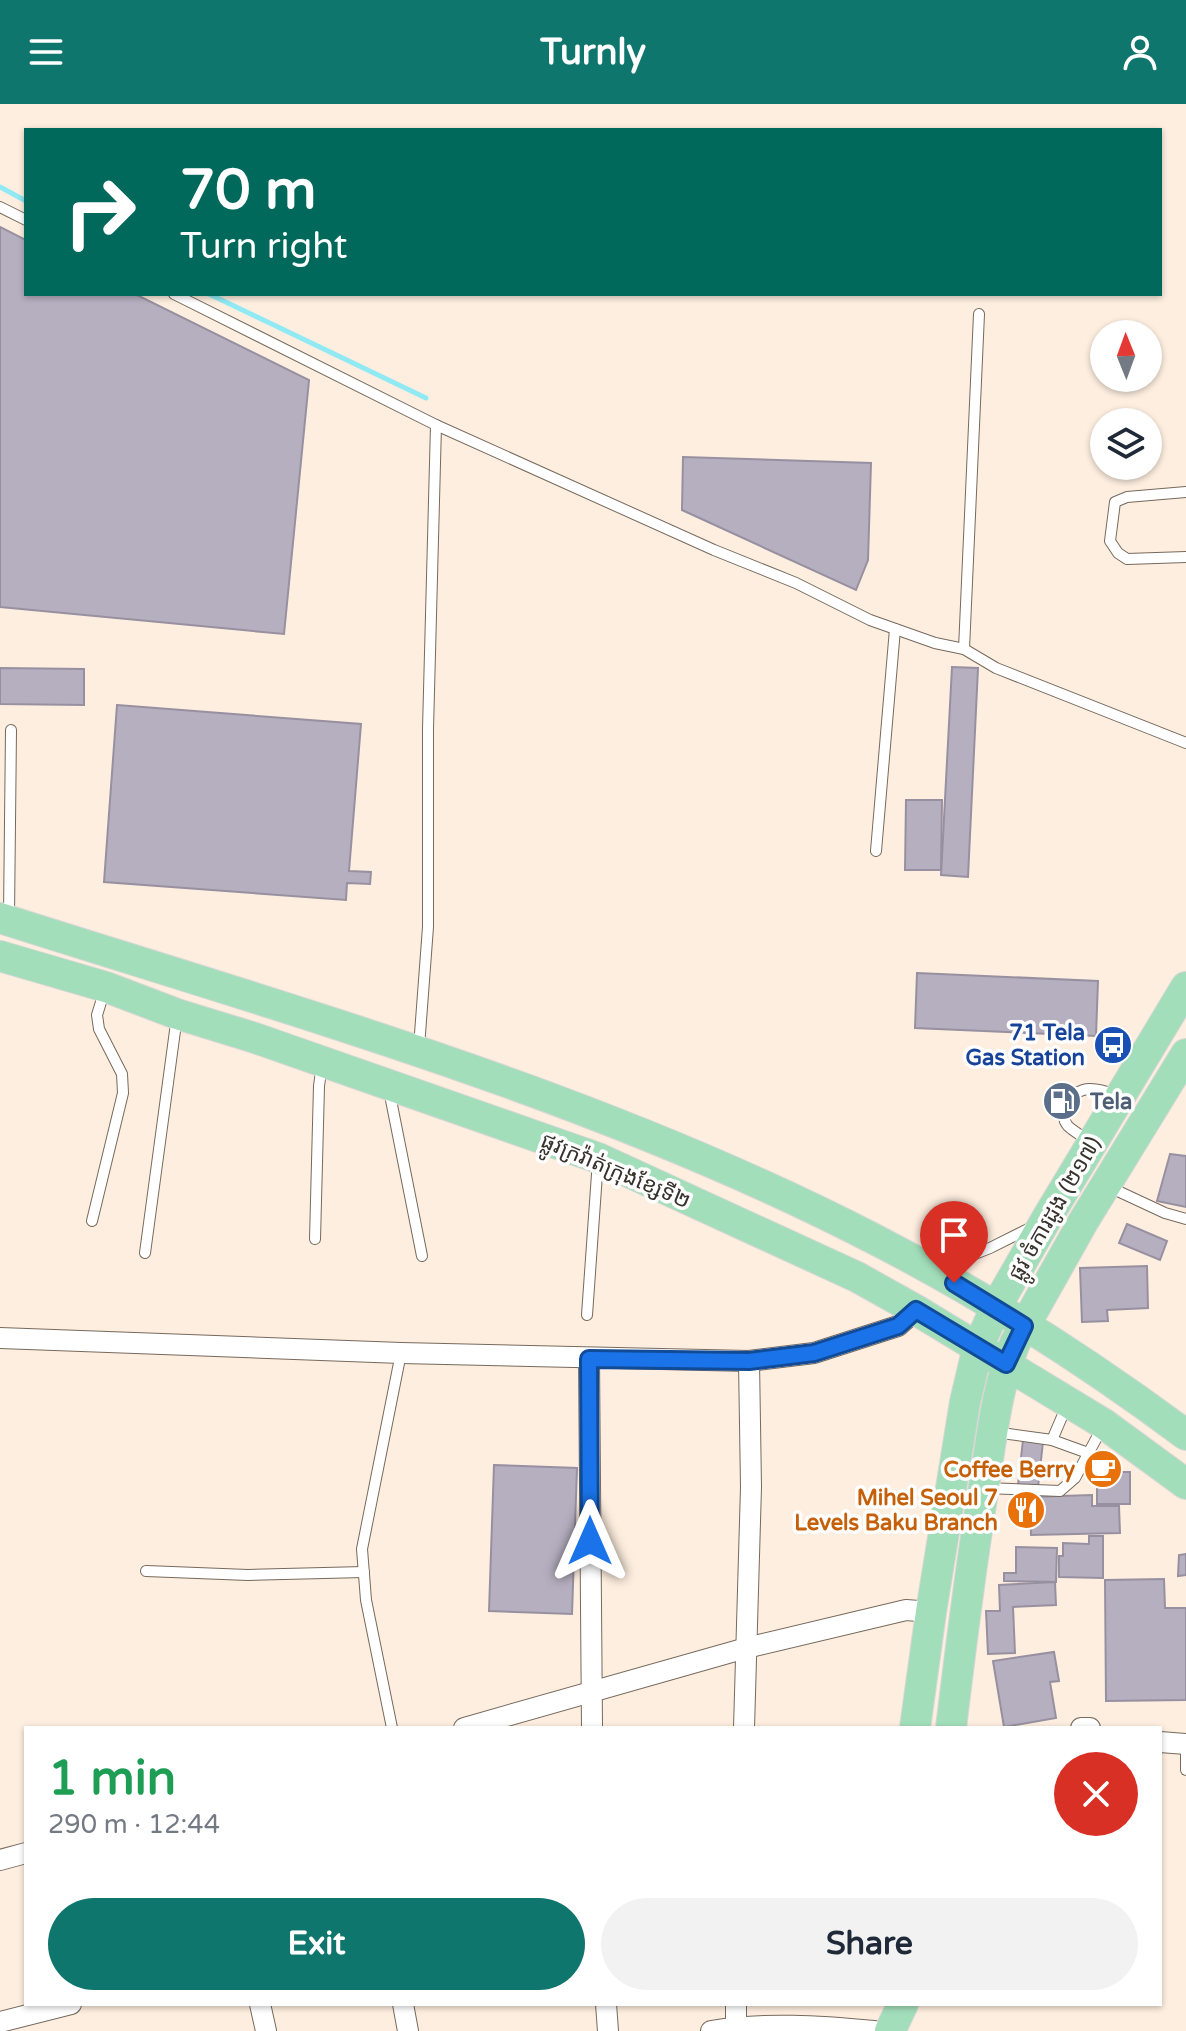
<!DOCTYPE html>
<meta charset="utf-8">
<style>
:root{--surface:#fff;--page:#f2f2f3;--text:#1f2937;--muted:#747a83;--accent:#0f766e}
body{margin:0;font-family:"Varela Round","Noto Sans Khmer",sans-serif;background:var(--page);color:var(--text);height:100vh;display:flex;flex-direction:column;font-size:30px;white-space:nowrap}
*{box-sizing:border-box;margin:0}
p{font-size:26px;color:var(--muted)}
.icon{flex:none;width:44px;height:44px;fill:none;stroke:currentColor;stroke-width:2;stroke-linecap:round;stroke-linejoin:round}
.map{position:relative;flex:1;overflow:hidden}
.details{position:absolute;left:24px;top:1622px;width:1138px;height:280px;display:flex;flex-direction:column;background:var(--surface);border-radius:0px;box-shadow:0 2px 6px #0004}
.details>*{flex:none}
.banner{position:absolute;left:24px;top:24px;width:1138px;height:168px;border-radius:0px;box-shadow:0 2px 6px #0004;background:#00695c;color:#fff;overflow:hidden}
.needle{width:52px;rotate:359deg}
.tools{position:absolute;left:1090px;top:216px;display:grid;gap:16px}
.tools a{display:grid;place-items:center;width:72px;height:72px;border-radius:50%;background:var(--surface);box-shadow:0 2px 6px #0004;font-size:40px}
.pin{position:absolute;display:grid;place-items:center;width:68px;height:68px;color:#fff;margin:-82px -34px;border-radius:50% 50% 50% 0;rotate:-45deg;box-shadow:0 0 8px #0007}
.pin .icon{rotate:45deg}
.me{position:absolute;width:88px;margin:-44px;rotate:0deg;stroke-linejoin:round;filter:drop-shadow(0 0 6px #0008)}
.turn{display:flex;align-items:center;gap:28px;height:168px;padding:0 24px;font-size:36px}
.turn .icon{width:104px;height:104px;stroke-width:2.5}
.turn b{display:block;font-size:56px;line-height:68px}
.round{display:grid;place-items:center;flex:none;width:84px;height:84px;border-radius:42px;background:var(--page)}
.head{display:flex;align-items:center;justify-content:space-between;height:136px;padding:0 24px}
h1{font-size:48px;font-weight:700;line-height:60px;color:#1e9e55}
.action{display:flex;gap:16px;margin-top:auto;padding:16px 24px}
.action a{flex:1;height:92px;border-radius:48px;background:var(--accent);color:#fff;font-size:32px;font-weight:700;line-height:92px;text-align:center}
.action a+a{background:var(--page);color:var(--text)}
header{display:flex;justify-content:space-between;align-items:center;height:104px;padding:0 24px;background:var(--accent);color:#fff;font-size:36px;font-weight:700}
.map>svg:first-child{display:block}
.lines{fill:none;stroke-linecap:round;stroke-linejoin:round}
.stream{stroke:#91e9f4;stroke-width:5}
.building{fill:#b6afc0;stroke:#9790a0;stroke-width:2}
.lane-casing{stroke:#766a5d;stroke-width:12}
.street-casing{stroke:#766a5d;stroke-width:22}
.primary-casing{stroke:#d7d6d5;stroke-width:32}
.lane{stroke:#fff;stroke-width:10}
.street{stroke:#fff;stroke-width:20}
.primary{stroke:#a2deb9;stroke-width:30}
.route-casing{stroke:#114b97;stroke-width:20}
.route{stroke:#1a73e8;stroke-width:14}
.labels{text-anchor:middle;stroke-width:7;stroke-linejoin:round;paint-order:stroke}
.transit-label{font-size:22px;font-weight:bold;fill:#164399;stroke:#fefefe;text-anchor:end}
.service-label{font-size:22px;font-weight:bold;fill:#4e5e75;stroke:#fefefe;text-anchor:start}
.street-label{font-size:22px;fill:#38332d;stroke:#fefefe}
.food-label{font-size:22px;font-weight:bold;fill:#c56008;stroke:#fefefe;text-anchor:end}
</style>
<header><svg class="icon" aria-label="menu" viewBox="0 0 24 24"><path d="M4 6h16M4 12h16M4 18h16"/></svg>Turnly<svg class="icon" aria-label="person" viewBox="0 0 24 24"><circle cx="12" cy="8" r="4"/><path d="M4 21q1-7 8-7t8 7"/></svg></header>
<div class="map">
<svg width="1186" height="1927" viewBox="0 0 1186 1927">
<rect width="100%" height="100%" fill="#fdeedf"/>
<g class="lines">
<g class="stream">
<path d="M0 83 26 97"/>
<path d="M209 190 426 294"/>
</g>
</g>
<g class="building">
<path d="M0 123 26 136V190H135L309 276 284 530 0 503Z"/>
<path d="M683 353 871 359 868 456 856 486 682 406Z"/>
<path d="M952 563 978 564 968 773 941 771Z"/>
<path d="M0 564 84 565V601L0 600Z"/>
<path d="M117 601 361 620 349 767 371 768 370 780 347 779 346 796 104 778Z"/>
<path d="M906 696H942L941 766H905Z"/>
<path d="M917 869 1098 877 1096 932 915 924Z"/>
<path d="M1170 1050 1186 1052V1103L1157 1097Z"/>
<path d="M1127 1120 1167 1137 1160 1156 1119 1139Z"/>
<path d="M1147 1162 1148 1204 1107 1206 1108 1217 1082 1218 1080 1164Z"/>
<path d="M1023 1336 1043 1338 1038 1383 1018 1381Z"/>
<path d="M494 1361 577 1364 572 1510 489 1507Z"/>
<rect x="1097" y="1368" width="33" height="32"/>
<path d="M1092 1391V1402H1119L1120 1429 1031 1431 1030 1393Z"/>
<path d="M1089 1432H1103V1474L1059 1473V1452H1063V1439L1089 1440Z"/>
<path d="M1016 1443 1057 1444 1056 1478 1004 1477V1469H1016Z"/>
<path d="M1186 1450V1471L1178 1472 1179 1451Z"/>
<path d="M1164 1475 1165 1504H1186V1596L1106 1597 1105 1476Z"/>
<path d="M1055 1478 1056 1501 1013 1503 1015 1549 988 1550 986 1507H1000L999 1481Z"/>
<path d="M1054 1548 1059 1577 1050 1578 1056 1614 1004 1623 993 1557Z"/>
</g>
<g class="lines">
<g class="lane-casing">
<g id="lane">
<path d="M0 103 26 116"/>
<path d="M174 190 436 321 714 446 796 479 870 516 935 539 964 545 996 564 1186 639"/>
<path d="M1186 388 1127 393 1115 398 1110 437 1118 449 1127 455 1186 453"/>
<path d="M964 545 979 210"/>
<path d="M876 747 895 525"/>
<path d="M9 811 11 626"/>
<path d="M419 943 428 823V625L436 321"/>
<path d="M389 986 422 1152"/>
<path d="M1089 1037C1082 1032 1073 1027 1068 1022 1057 1010 1070 990 1083 986 1093 983 1106 988 1115 990"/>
<path d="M1107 1082 1165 1109 1186 1115"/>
<path d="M92 1117 123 989 122 970 99 925 97 911 105 885"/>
<path d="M315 1135 319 982 322 960"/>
<path d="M145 1149 177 912"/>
<path d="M939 1164 990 1144 1030 1124"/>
<path d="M587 1211 598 1056"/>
<path d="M994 1328 1052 1336 1088 1349"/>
<path d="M1052 1336 1067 1301"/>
<path d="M985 1384 1060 1387 1075 1374 1102 1324"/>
<path d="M146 1467 248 1471 364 1468"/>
<path d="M392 1624 366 1496 362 1445 401 1249"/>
<path d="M1186 1640V1666"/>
</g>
</g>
<g class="street-casing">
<g id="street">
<path d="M0 1234 401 1249 749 1257 814 1249 898 1222 916 1206"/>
<path d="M589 1255 592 1624"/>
<path d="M464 1624 746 1544 906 1506 931 1508"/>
<path d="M744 1624 751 1383 749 1257"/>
<path d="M1081 1624H1090"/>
<path d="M1160 1638 1186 1640"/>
<path d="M0 1756 26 1749"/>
<path d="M260 1900 266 1927"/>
<path d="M403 1900 408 1927"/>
<path d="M606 1900 608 1927"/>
<path d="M0 1918 71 1900"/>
<path d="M736 1923V1900"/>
<path d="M711 1927C764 1918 821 1922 874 1927"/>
</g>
</g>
<g class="primary-casing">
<g id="primary">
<path d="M0 814C296 908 600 993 876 1136 985 1192 1088 1258 1186 1331"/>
<path d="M0 852 106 883 177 910 255 934 598 1054 857 1173 916 1206 1104 1320 1186 1380"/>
<path d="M915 1624 931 1508 965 1298 978 1243 996 1203 1047 1114 1186 883"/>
<path d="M951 1624C961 1541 971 1458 985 1376 992 1330 997 1283 1015 1239L1083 1118 1186 950"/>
<path d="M890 1927 903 1900"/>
</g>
</g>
<use href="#lane" class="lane"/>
<use href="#street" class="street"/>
<use href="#primary" class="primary"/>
</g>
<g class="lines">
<g class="route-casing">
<path id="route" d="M590 1437 589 1255 749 1257 814 1249 898 1222 916 1206 1006 1260 1024 1222 954 1179"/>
</g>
<use href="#route" class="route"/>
</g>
<defs>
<g id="bus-disc" transform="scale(2)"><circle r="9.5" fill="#1a4fb4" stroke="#fefefe"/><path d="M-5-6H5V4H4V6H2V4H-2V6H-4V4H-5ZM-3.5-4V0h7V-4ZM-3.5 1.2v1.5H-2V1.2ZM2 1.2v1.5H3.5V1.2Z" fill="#fff"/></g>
<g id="fuel-disc" transform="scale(2)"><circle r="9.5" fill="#5c6f8a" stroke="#fefefe"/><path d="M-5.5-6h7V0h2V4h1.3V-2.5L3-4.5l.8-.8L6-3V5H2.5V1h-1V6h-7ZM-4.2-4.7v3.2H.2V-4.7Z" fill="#fff"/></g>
<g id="cafe-disc" transform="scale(2)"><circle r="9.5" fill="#e8710a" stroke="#fefefe"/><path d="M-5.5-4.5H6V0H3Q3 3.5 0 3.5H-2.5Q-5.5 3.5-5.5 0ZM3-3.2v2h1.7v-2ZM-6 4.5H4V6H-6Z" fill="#fff"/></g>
<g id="restaurant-disc" transform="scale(2)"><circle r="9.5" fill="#e8710a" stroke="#fefefe"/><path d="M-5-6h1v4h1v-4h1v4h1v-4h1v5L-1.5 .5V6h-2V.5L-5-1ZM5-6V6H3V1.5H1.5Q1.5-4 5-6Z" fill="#fff"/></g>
</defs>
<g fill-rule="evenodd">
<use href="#bus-disc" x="1113" y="941"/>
<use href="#fuel-disc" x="1062" y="997"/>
<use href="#cafe-disc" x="1103" y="1365"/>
<use href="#restaurant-disc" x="1026" y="1406"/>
</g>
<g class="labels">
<g class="transit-label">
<text x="1085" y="936">71 Tela<tspan x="1085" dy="25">Gas Station</tspan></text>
</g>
<g class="service-label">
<text x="1090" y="1005">Tela</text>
</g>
<g class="street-label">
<text transform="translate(616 1066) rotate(23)" y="8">ផ្លូវក្រវ៉ាត់ក្រុងខ្សែទី២</text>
<text transform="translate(1054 1104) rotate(-60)" y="8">ផ្លូវ ចំការដូង (២១៧)</text>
</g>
<g class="food-label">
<text x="1075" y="1373">Coffee Berry</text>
<text x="998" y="1401">Mihel Seoul 7<tspan x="998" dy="25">Levels Baku Branch</tspan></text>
</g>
</g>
</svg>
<div class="tools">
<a><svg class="needle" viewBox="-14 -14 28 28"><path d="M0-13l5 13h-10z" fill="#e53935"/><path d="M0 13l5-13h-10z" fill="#747a83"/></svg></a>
<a><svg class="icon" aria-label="layers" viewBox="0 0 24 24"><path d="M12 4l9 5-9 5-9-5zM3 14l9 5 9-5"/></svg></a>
</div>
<div class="pin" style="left:954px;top:1179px;background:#d93025"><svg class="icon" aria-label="arrive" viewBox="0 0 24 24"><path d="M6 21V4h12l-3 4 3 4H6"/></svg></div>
<svg class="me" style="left:590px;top:1437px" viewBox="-20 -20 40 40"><path d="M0-17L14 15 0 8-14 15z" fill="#1a73e8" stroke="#fff" stroke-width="4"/></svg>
<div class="banner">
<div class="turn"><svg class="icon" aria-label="right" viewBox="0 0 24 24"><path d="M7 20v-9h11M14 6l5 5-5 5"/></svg><div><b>70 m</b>Turn right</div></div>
</div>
<section class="details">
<div class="head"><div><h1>1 min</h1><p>290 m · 12:44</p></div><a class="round" style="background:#d93025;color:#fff"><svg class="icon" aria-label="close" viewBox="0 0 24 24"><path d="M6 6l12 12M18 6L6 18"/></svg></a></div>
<div class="action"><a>Exit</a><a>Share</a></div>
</section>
</div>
